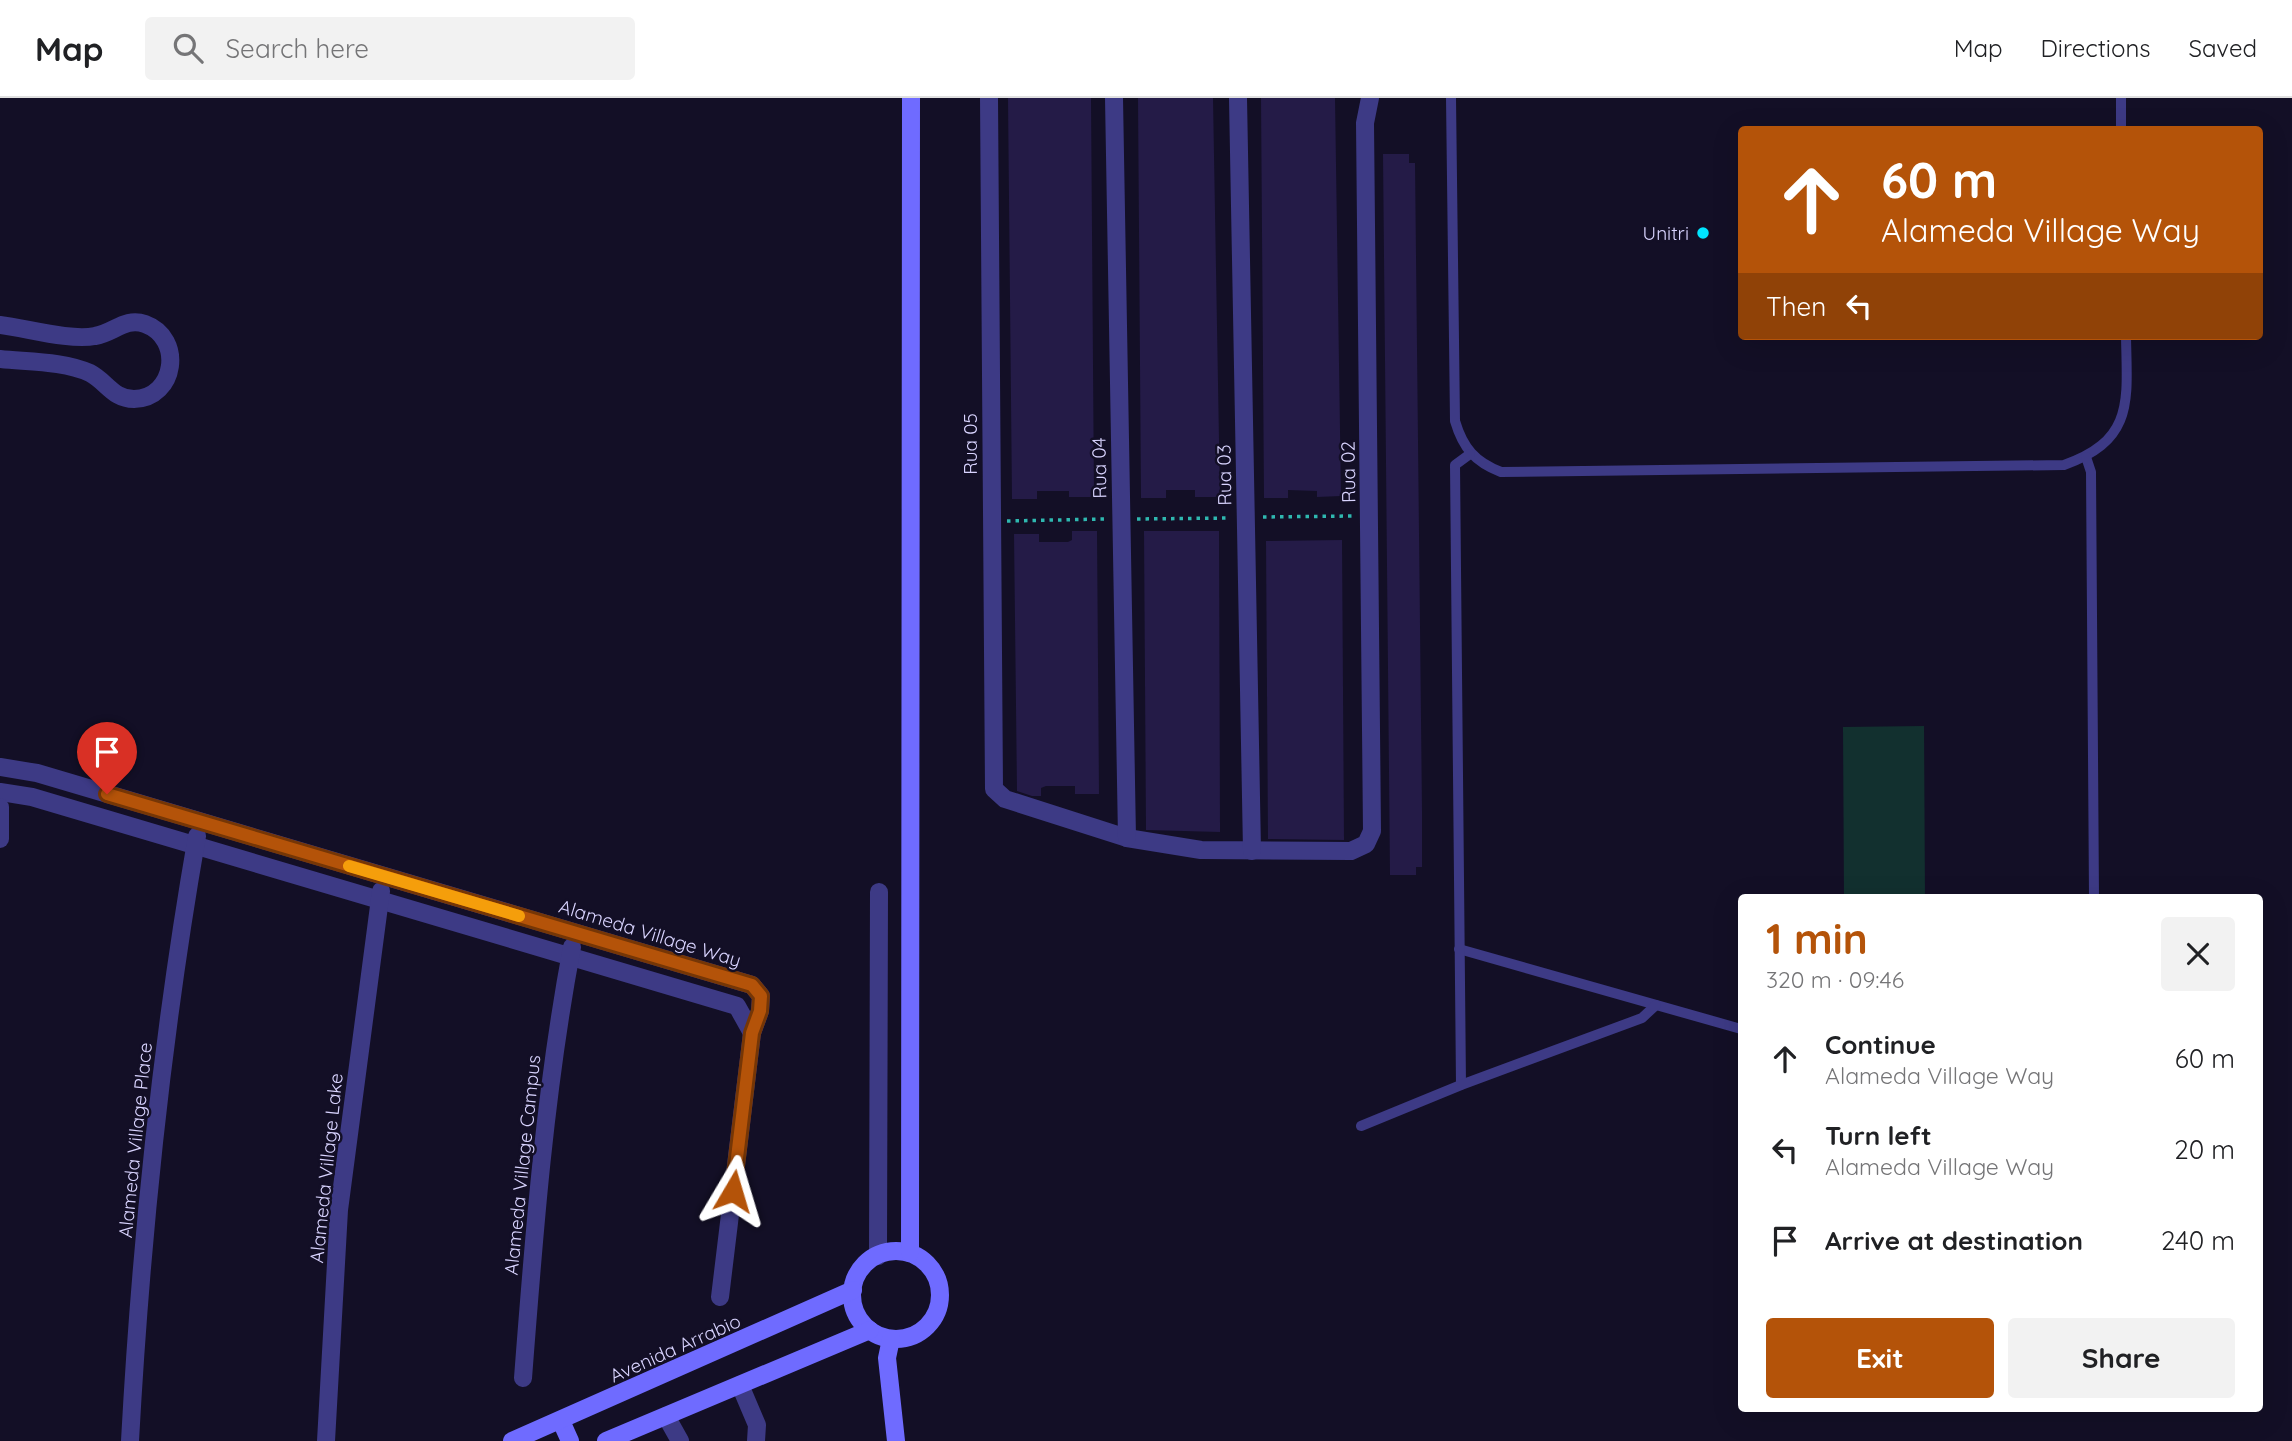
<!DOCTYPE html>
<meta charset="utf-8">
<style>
:root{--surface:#fff;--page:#f2f2f2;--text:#202124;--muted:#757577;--line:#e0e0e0;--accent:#b45309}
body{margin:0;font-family:Quicksand,sans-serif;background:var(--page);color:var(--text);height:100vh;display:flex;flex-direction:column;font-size:26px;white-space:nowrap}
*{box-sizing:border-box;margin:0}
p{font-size:23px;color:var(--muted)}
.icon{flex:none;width:38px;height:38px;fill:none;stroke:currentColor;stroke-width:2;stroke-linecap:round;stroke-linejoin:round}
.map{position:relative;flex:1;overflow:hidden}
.details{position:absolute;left:1738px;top:796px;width:525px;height:518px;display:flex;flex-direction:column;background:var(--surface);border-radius:7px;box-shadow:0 7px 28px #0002}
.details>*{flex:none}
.top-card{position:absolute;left:1738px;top:28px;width:525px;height:214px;border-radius:7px;box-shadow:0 7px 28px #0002;background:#b45309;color:#fff;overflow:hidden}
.pin{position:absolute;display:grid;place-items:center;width:60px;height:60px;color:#fff;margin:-72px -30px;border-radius:50% 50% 50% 0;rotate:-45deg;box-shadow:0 0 7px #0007}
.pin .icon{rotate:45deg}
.me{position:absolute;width:77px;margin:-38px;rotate:7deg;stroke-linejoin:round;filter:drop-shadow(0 0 5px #0008)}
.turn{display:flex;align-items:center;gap:24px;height:147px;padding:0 28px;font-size:32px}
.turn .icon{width:91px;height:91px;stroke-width:2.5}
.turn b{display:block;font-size:49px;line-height:60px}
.then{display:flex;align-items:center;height:66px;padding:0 28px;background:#0003;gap:14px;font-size:26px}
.round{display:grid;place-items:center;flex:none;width:74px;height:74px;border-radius:7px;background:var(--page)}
.overview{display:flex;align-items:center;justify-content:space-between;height:119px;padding:0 28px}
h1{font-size:42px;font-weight:700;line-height:52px;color:var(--accent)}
.action{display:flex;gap:14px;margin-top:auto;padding:14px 28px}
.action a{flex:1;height:80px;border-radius:7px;background:var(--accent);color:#fff;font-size:28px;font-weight:700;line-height:80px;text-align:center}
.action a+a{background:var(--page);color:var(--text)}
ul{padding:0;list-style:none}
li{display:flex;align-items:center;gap:21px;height:91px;padding:0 28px}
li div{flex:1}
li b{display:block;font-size:26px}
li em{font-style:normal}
header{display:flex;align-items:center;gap:42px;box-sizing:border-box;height:98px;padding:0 35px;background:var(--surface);border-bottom:2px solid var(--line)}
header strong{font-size:33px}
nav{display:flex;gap:38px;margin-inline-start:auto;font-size:24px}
.search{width:490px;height:63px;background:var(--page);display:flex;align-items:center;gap:18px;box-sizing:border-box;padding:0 24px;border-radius:7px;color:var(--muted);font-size:26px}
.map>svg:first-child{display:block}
.green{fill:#12302f}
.building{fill:#241b47}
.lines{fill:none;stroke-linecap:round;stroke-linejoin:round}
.path{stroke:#2fb8b0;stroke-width:3.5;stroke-dasharray:3.5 5;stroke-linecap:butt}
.lane{stroke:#3d3a85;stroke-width:10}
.street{stroke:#3d3a85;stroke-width:18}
.secondary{stroke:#6f6bff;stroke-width:18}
.route-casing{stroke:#753606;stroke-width:18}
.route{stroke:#b45309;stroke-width:12}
.slow{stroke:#f59e0b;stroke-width:12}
.poi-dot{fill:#00e5ff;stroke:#130f26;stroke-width:2.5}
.labels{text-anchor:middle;stroke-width:5;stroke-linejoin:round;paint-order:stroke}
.poi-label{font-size:19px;fill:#d9d4ff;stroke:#130f26;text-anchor:end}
.street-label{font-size:19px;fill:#d9d4ff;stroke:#130f26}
</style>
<header>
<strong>Map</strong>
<div class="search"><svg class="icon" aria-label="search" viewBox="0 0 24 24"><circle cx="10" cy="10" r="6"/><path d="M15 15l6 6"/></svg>Search here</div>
<nav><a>Map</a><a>Directions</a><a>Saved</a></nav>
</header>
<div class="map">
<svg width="2292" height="1343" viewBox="0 0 2292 1343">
<rect width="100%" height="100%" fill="#130f26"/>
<path class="green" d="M1924 628 1925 800H1844L1843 629Z"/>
<g class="building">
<path d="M1008 0H1091L1094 399H1069V393H1037V401H1012Z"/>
<path d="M1138 0H1213L1220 399H1195V392H1166V400H1141Z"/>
<path d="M1261 0H1335L1341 398 1317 399V393L1288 392V400H1264Z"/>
<path d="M1383 56H1409V65H1415L1422 713V769H1416V777H1390Z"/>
<path d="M1072 433H1097L1099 696H1075V688H1046L1041 690V698H1032L1017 693 1014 436H1039V444H1068L1072 442Z"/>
<path d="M1144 433H1219L1220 734 1146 732Z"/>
<path d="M1342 442 1344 742 1268 741 1266 443Z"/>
</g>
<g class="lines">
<g class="path">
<path d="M1263 419 1353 418"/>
<path d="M1137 421 1230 420"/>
<path d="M1007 423 1104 421"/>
</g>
<g class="lane">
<path d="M1451 0 1455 323C1463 350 1475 364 1501 374L2064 367C2135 342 2127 302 2126 238"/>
<path d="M2121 0V32"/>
<path d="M2086 359 2091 374 2094 800"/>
<path d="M1459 851 1741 931"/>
<path d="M1461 987 1455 367 1470 356"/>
<path d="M1361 1028 1461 987 1642 920 1656 907"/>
</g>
<g class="street">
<path d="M989 0 994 691 1005 701 1127 740 1201 752 1351 753 1366 746 1372 733 1365 25 1370 0"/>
<path d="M1114 0 1127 740"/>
<path d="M1238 0 1252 753"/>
<path d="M0 227C26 230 70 243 95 238 114 235 125 219 145 226 184 240 176 300 134 301 113 301 107 284 90 275 64 263 28 264 0 261"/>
<path d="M0 669 37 675 752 887 761 898 760 913 752 935 720 1199"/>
<path d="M0 694 32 699 737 908 752 935"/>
<path d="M0 709V741"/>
<path d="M878 1158 879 794"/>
<path d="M523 1280C534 1136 545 992 572 849"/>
<path d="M740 1287 757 1327 756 1343"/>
<path d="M666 1318 680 1343"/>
<path d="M130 1343C141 1141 162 938 197 738"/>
<path d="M326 1343 339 1112 381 793"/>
</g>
<g class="secondary">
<circle cx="896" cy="1197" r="44"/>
<path d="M910 1155 911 0"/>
<path d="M891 1241 887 1260 896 1343"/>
<path d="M561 1323 570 1343"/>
<path d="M512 1343 853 1192"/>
<path d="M606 1343 870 1232"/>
</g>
</g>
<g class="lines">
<g class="route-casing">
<path id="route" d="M107 696 752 887 761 898 760 913 752 935 733 1093"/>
</g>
<use href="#route" class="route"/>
<path class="slow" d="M349 768 519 818"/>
</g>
<circle class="poi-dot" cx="1703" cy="135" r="7"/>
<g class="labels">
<g class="poi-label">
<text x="1689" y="142">Unitri</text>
</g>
<g class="street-label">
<text transform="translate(970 346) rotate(-90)" y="7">Rua 05</text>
<text transform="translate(1099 370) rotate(-91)" y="7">Rua 04</text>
<text transform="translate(1348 374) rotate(-91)" y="7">Rua 02</text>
<text transform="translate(1224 377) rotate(-91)" y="7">Rua 03</text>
<text transform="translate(650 835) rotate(17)" y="7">Alameda Village Way</text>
<text transform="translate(135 1042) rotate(-84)" y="7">Alameda Village Place</text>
<text transform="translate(522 1067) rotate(-84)" y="7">Alameda Village Campus</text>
<text transform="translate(326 1070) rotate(-84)" y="7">Alameda Village Lake</text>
<text transform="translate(675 1250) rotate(-24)" y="7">Avenida Arrabio</text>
</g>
</g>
</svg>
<div class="pin" style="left:107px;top:696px;background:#d93025"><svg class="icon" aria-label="arrive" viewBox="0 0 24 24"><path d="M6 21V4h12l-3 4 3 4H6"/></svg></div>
<svg class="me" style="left:733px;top:1093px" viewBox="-20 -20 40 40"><path d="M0-17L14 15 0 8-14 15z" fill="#b45309" stroke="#fff" stroke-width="4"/></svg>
<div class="top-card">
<div class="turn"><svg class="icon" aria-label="ahead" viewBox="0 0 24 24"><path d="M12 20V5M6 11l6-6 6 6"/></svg><div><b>60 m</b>Alameda Village Way</div></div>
<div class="then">Then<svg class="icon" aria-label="left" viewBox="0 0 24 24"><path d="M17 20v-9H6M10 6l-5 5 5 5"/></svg></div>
</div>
<section class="details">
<div class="overview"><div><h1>1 min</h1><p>320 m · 09:46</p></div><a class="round"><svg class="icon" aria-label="close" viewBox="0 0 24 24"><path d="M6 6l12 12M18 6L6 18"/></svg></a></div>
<ul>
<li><svg class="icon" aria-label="ahead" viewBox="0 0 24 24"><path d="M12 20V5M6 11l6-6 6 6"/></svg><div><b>Continue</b><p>Alameda Village Way</p></div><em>60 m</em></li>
<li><svg class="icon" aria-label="left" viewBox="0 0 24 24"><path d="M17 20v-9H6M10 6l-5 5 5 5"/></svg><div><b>Turn left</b><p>Alameda Village Way</p></div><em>20 m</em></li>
<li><svg class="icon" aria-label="arrive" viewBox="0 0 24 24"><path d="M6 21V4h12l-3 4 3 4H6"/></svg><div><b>Arrive at destination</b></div><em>240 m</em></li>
</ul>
<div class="action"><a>Exit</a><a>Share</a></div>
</section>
</div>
